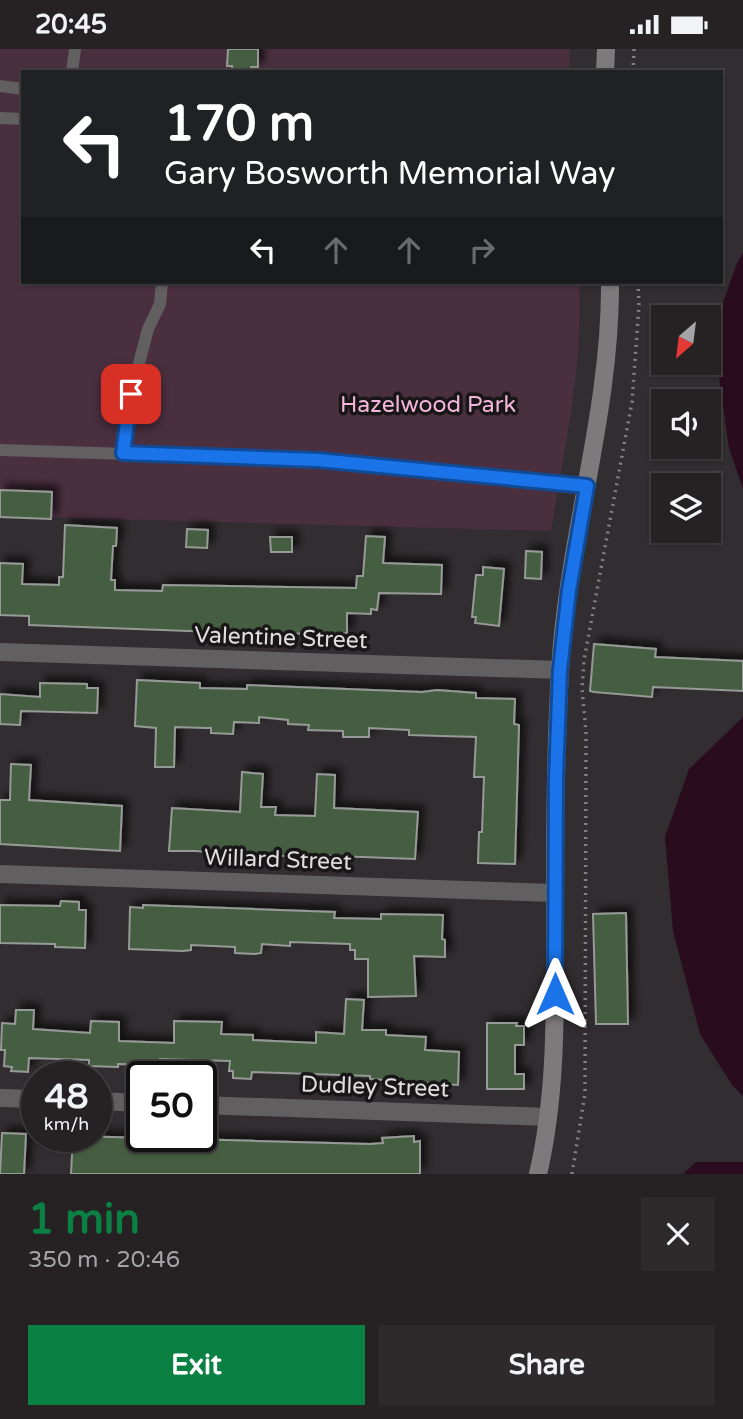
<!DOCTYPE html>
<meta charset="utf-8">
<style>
:root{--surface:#262224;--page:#2e2a2c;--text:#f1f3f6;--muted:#a4a4a6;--line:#423f41;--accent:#0b8043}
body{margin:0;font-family:"Varela Round",sans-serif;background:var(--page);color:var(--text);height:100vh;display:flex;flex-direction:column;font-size:26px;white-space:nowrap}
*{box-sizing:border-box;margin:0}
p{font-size:23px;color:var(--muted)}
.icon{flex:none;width:38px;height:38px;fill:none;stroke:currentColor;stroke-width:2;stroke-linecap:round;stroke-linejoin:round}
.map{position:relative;height:1125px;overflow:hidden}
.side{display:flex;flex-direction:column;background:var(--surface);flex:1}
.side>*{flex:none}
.hud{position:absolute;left:21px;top:21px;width:702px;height:214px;border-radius:0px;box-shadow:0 2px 5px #0004,0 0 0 2px var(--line);background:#202124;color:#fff;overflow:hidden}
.needle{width:46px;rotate:208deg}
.buttons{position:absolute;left:651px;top:256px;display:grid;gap:14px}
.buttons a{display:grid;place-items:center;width:70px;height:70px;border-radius:0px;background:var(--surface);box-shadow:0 2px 5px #0004,0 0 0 2px var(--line);font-size:35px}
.speed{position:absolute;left:21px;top:1012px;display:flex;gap:14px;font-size:35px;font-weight:700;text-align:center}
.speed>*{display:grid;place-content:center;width:91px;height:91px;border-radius:50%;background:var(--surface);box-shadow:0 2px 5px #0004,0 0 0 2px var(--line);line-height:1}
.speed small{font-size:18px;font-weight:400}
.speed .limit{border:4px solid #111;border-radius:10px;background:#fff;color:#111}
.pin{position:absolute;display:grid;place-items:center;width:60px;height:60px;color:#fff;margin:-30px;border-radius:14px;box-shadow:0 4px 10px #0006}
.me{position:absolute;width:77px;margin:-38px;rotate:0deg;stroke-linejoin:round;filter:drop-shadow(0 0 5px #0008)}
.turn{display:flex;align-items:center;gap:24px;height:147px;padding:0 28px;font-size:32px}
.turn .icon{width:91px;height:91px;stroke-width:2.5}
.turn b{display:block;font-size:49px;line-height:60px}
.lanes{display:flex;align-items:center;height:66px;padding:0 28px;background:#0003;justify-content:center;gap:35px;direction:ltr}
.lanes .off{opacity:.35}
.round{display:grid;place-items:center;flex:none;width:74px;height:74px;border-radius:0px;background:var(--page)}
.headline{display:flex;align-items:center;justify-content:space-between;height:119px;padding:0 28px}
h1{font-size:42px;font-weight:700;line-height:52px;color:var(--accent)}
.button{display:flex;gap:14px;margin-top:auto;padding:14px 28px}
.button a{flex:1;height:80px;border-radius:0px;background:var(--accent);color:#fff;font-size:28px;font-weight:700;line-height:80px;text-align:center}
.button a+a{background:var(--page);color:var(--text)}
.status{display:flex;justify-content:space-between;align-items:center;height:49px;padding:0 35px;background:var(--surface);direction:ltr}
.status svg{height:19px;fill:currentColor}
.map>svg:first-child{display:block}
.green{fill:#4a2f3f}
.water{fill:#290d1f}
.building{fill:#445d41;stroke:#969a96;stroke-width:2;filter:url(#shadow)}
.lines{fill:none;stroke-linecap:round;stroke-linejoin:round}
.path{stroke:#837f82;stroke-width:3.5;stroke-dasharray:2 5;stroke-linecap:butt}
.lane{stroke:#625f60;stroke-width:12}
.street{stroke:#625f60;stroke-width:18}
.secondary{stroke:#7e7a7c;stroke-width:18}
.route-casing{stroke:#114b97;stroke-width:18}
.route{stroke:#1a73e8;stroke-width:12}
.labels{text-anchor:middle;stroke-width:7;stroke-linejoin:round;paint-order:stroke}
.park-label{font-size:23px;fill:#f3b6da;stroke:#181617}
.street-label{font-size:23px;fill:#e0dddf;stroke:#181617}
</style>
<div class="status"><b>20:45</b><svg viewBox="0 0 49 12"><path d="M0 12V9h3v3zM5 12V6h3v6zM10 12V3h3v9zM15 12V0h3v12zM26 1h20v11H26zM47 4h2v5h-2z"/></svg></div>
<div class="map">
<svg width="743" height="1125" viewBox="0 0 743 1125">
<defs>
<filter id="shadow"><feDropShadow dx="6" dy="-6" stdDeviation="3.5" flood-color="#0009"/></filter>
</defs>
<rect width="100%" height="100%" fill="#322d30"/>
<path class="green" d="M0 0H570L569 23H23V233H579C584 316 564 400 551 482L0 467Z"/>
<g class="water">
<path d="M743 204V440L729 399 717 313V270L737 214Z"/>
<path d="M743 668V1047L732 1036 700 985 673 882 665 788 689 720Z"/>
<path d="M696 1113H743V1125H683Z"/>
</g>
<g class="building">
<path d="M228 0H258V18H251V23H232V17H227Z"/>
<path d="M0 441 52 443 51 470 0 468Z"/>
<path d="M65 476 117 479 116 497H113L111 531H115V541L162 542 163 536 356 539 357 527H363L366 487 385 488 383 514 442 516 441 545 379 544 377 561 371 560V565L347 564V584L267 585 29 576V567L0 566V514L23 515 22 535 59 536V528H63Z"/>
<path d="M187 480 208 481 207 499 186 498Z"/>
<path d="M270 488H292V503H271Z"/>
<path d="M526 502 542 503 541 530 525 529Z"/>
<path d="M483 518 504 520 499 577 475 574 476 568H472L476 526H483Z"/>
<path d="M594 595 656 600 655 608 743 612V642L653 638 652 648 594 643 590 642Z"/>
<path d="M137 631 200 634V639L247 640V636L422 643 437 641 476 644V649L515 650 514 675 519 676 515 815 478 814 479 783H482L484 728H474L476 688 409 686V681L369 679V688H343V682L308 681 309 676 288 675V671L259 668V674L234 673 233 685 211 684V679H206L175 678 174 718H155L156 679 135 677Z"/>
<path d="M40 634 87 635V639H98L97 664 21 662 20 676 0 675V645L40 648Z"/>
<path d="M11 715 31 716 29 751 122 757 120 802 0 795V751H10Z"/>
<path d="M242 723 263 725 261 758H276L275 766 315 767 317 725 335 726 334 759 418 763 415 810 310 806V809L273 806V808L195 802H169L172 759 240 763Z"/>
<path d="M61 852 79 853V861H86L85 899 55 898V895L0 894V856L60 857Z"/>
<path d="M143 856 335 863 334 869 381 870V865L443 866 442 890 445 891V908L414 907 416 947 368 948V910H355V901H350V895L290 893V897L262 895 261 904 255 905 235 904V898L191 896V901L183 902 129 900 130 858 143 859Z"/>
<path d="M626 864 628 975H596L593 865Z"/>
<path d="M346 950 364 951 362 981H386V986L426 988 425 1001 459 1003 458 1036 370 1030V1027L252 1023 251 1030 233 1029V1022H229L230 1012 160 1010V1016L118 1015V1018L89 1017V1011L29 1009 28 1023 11 1022 12 1018 4 1017 5 1001H1L2 974 15 975 16 961H34L33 980 90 984 91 972 119 973V992L174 994V972L222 973 221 985 253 986V991L316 994V983L344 985Z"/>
<path d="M487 974H517L516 977H524V996H515V1025H524V1040H487Z"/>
<path d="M2 1084 26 1085 24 1125H0Z"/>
<path d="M73 1087 370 1095 383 1094 382 1089 414 1087V1093L420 1092V1125H71Z"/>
</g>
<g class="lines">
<g class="path">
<path d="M633 23 634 0"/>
<path d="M572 1125 585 1044 586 683 582 640 584 611 632 353 639 256 638 233"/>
</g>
<g class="lane">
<path d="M72 23 75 0"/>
<path d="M0 37 23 40"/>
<path d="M0 69 23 70"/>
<path d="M0 401 318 411 587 437"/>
<path d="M123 404 131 345 148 280 160 255 162 233"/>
</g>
<g class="street">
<path d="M0 603 560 621"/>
<path d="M0 825 555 844"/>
<path d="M0 1049 37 1050"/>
<path d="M96 1052 142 1054"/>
<path d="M201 1056 548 1068"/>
</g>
<g class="secondary">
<path d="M605 23 606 0"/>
<path d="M538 1125C557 1044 555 959 555 877 555 792 555 707 560 622 567 491 611 365 610 233"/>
</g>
</g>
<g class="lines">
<g class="route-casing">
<path id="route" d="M131 345 123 404 318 411 587 437 569 541 560 621 556 730 555 945"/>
</g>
<use href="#route" class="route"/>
</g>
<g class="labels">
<g class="park-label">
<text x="428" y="363">Hazelwood Park</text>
</g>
<g class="street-label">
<text transform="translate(281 588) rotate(2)" y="8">Valentine Street</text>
<text transform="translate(278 810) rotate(2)" y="8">Willard Street</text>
<text transform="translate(375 1037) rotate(2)" y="8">Dudley Street</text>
</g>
</g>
</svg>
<div class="buttons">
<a><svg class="needle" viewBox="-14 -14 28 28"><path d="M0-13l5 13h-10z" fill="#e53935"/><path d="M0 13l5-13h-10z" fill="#a4a4a6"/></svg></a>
<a><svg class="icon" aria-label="sound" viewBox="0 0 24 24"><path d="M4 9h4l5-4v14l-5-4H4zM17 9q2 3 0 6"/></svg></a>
<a><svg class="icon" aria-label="layers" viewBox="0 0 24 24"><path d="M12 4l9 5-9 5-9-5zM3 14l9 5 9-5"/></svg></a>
</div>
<div class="speed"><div>48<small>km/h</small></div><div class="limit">50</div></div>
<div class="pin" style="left:131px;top:345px;background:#d93025"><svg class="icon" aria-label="arrive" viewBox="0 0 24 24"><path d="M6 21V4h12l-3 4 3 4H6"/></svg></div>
<svg class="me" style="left:555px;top:945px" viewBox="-20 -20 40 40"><path d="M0-17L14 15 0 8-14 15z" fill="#1a73e8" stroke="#fff" stroke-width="4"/></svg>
<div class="hud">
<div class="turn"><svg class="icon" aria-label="left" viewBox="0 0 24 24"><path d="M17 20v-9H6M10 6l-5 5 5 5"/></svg><div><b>170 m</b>Gary Bosworth Memorial Way</div></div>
<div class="lanes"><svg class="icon" aria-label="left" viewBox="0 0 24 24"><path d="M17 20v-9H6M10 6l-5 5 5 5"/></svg><svg class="icon off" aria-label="ahead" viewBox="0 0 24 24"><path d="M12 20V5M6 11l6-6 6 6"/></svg><svg class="icon off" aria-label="ahead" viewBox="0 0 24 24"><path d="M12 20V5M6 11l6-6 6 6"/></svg><svg class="icon off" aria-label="right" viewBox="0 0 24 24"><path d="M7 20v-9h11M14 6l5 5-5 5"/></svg></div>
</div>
</div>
<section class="side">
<div class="headline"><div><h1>1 min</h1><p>350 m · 20:46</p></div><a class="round"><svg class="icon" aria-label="close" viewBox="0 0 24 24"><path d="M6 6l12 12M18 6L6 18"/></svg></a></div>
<div class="button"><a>Exit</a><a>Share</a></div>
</section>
